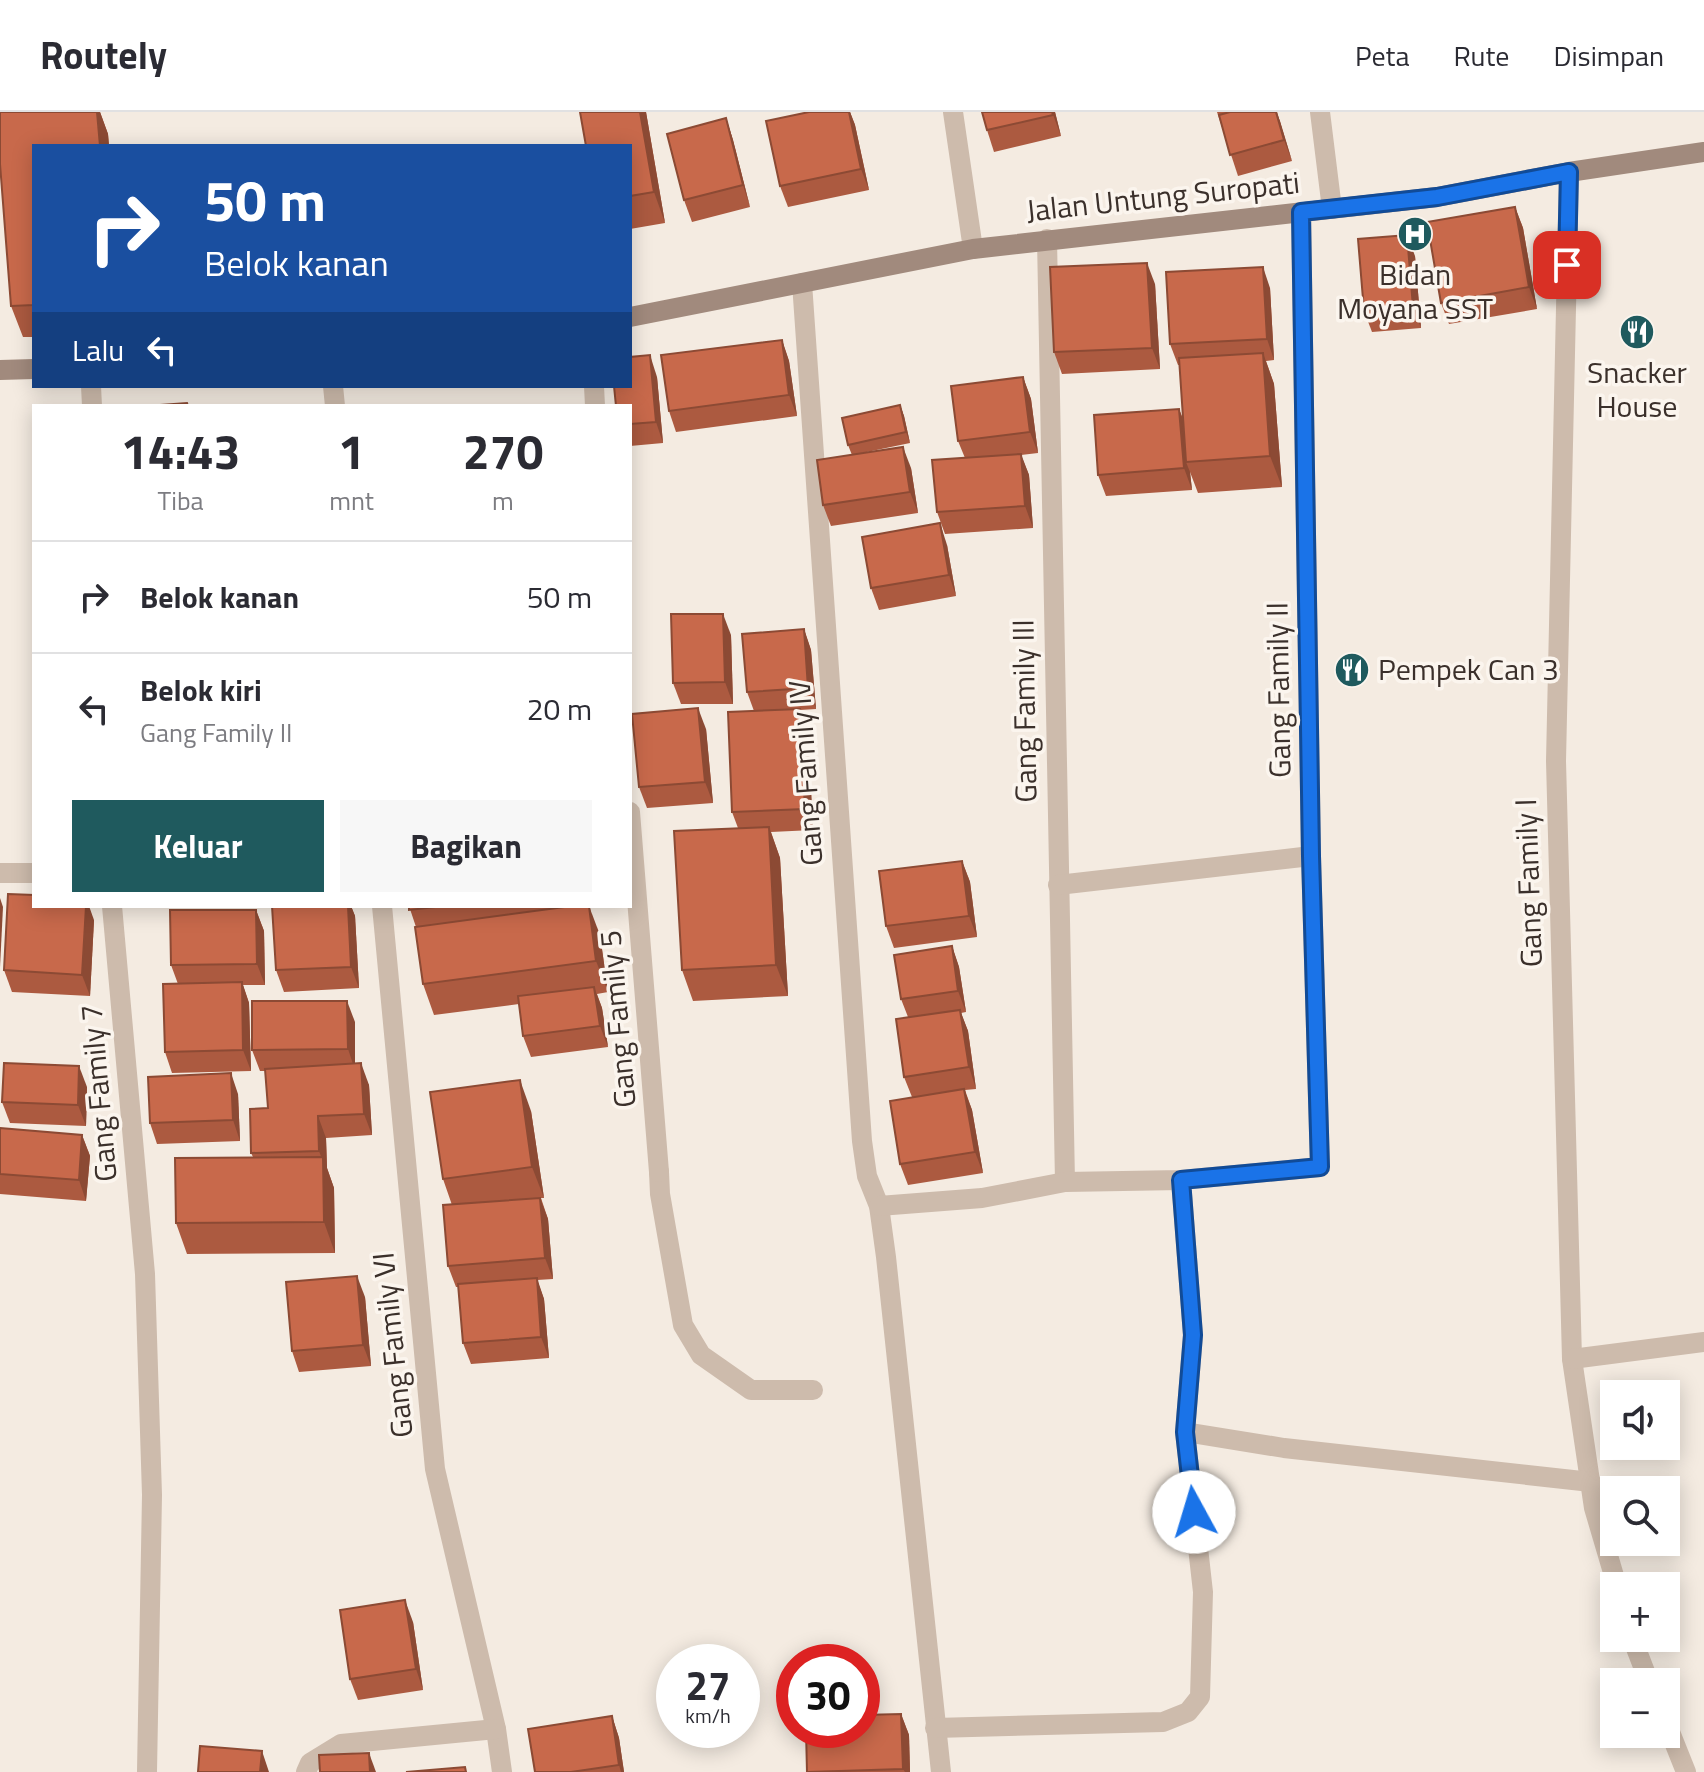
<!DOCTYPE html>
<html lang="id">
<meta charset="utf-8">
<style>
:root{--surface:#fff;--page:#f7f7f7;--text:#2b2b33;--muted:#7c7c81;--line:#e1e1e2;--accent:#1f5a5e}
body{margin:0;font-family:"Titillium Web",sans-serif;background:var(--page);color:var(--text);height:100vh;display:flex;flex-direction:column;font-size:30px;white-space:nowrap}
*{box-sizing:border-box;margin:0}
p{font-size:26px;color:var(--muted)}
.icon{flex:none;width:44px;height:44px;fill:none;stroke:currentColor;stroke-width:2;stroke-linecap:round;stroke-linejoin:round}
.map{position:relative;flex:1;overflow:hidden}
.panel{position:absolute;left:32px;top:292px;width:600px;height:504px;display:flex;flex-direction:column;background:var(--surface);border-radius:0px;box-shadow:0 4px 20px #0003}
.panel>*{flex:none}
.banner{position:absolute;left:32px;top:32px;width:600px;height:244px;border-radius:0px;box-shadow:0 4px 20px #0003;background:#1a4fa0;color:#fff;overflow:hidden}
.controls{position:absolute;left:1600px;top:1268px;display:grid;gap:16px}
.controls a{display:grid;place-items:center;width:80px;height:80px;border-radius:0px;background:var(--surface);box-shadow:0 4px 20px #0003;font-size:40px}
.speed{position:absolute;left:656px;top:1532px;display:flex;gap:16px;font-size:40px;font-weight:700;text-align:center}
.speed>*{display:grid;place-content:center;width:104px;height:104px;border-radius:50%;background:var(--surface);box-shadow:0 4px 20px #0003;line-height:1}
.speed small{font-size:20px;font-weight:400}
.speed .limit{border:12px solid #d22;background:#fff;color:#111}
.pin{position:absolute;display:grid;place-items:center;width:68px;height:68px;color:#fff;margin:-34px;border-radius:16px;box-shadow:0 4px 12px #0006}
.me{position:absolute;width:88px;margin:-44px;rotate:354deg;stroke-linejoin:round;filter:drop-shadow(0 0 6px #0008)}
.turn{display:flex;align-items:center;gap:28px;height:168px;padding:0 40px;font-size:36px}
.turn .icon{width:104px;height:104px;stroke-width:2.5}
.turn b{display:block;font-size:56px;line-height:68px}
.then{display:flex;align-items:center;height:76px;padding:0 40px;background:#0003;gap:16px;font-size:30px}
.eta{display:flex;justify-content:space-evenly;align-items:center;height:136px;text-align:center}
.eta b{font-size:48px;font-weight:700;line-height:56px}
.primary-button{display:flex;gap:16px;margin-top:auto;padding:16px 40px}
.primary-button a{flex:1;height:92px;border-radius:0px;background:var(--accent);color:#fff;font-size:32px;font-weight:700;line-height:92px;text-align:center}
.primary-button a+a{background:var(--page);color:var(--text)}
ul{padding:0;list-style:none}
li{display:flex;align-items:center;gap:24px;height:112px;padding:0 40px;border-top:2px solid var(--line)}
li div{flex:1}
li b{display:block;font-size:30px}
li em{font-style:normal}
header{display:flex;align-items:center;gap:48px;box-sizing:border-box;height:112px;padding:0 40px;background:var(--surface);border-bottom:2px solid var(--line)}
header strong{font-size:38px}
nav{display:flex;gap:44px;margin-inline-start:auto;font-size:28px}
.map>svg:first-child{display:block}
.lines{fill:none;stroke-linecap:round;stroke-linejoin:round}
.service{stroke:#cdbbac;stroke-width:20}
.minor{stroke:#cdbbac;stroke-width:20}
.secondary{stroke:#a18a7d;stroke-width:20}
.wall{fill:#ac5a40}
.shaded-wall{fill:#8c4a34}
.building{fill:#c8694b;stroke:#8c4a34;stroke-width:2}
.route-casing{stroke:#114b97;stroke-width:20}
.route{stroke:#1a73e8;stroke-width:14}
.labels{text-anchor:middle;stroke-width:7;stroke-linejoin:round;paint-order:stroke}
.street-label{font-size:30px;fill:#3b302b;stroke:#fbf5ee}
.poi-label{font-size:30px;fill:#3b302b;stroke:#fbf5ee}
</style>
<header>
<strong>Routely</strong>
<nav><a>Peta</a><a>Rute</a><a>Disimpan</a></nav>
</header>
<div class="map">
<svg width="1704" height="1660" viewBox="0 0 1704 1660">
<rect width="100%" height="100%" fill="#f4ebe1"/>
<g class="lines">
<path class="service" d="M659 1060 660 1082 683 1213 701 1243 751 1278H813"/>
<g class="minor">
<path d="M953 0 973 137"/>
<path d="M1320 0 1332 97"/>
<path d="M1569 60 1556 649 1572 1247 1594 1396 1617 1474"/>
<path d="M1047 127 1065 1070"/>
<path d="M802 171 862 1029 867 1064 879 1094 886 1145 941 1660"/>
<path d="M91 274 92 294"/>
<path d="M333 274 335 294"/>
<path d="M594 274 595 294"/>
<path d="M630 700 659 1060"/>
<path d="M0 761H34"/>
<path d="M1058 773 1311 744"/>
<path d="M112 794 145 1162 152 1383 147 1660"/>
<path d="M382 794 435 1357 496 1617 502 1660"/>
<path d="M1181 1068 1193 1223 1185 1320 1284 1336 1591 1370"/>
<path d="M879 1094 982 1086 1065 1070 1181 1068 1320 1055 1311 744 1301 100"/>
<path d="M1572 1247 1704 1230"/>
<path d="M1632 1526 1649 1570"/>
<path d="M1666 1610 1686 1660"/>
<path d="M935 1616 1163 1610 1188 1600 1200 1585 1203 1480 1185 1320"/>
<path d="M306 1660 310 1651 341 1632 496 1617"/>
</g>
<g class="secondary">
<path d="M630 205 973 137 1437 85 1569 60 1704 40"/>
<path d="M0 258 34 257"/>
</g>
</g>
<g class="wall">
<path d="M0 0H100L108 22 109 34H34V225H23L11 194 0 52Z"/>
<path d="M580 0H646L665 111 630 117V34Z"/>
<path d="M809 0H850L855 13 869 78 788 95 780 74Z"/>
<path d="M982 0H1055L1061 24 994 40 987 18Z"/>
<path d="M1217 0H1277L1292 49 1238 64Z"/>
<path d="M726 6 733 28 750 95 692 110 684 88Z"/>
<path d="M1515 95 1523 116 1537 197 1449 212 1441 191Z"/>
<path d="M1415 144 1421 216 1372 220 1364 199Z"/>
<path d="M1155 172 1160 257 1062 262 1054 240Z"/>
<path d="M1270 176 1274 248 1266 249 1274 272 1282 375 1198 381 1190 360 1192 378 1106 384 1098 363 1179 297 1184 309 1180 253H1178L1170 232Z"/>
<path d="M782 228 789 249 797 304 676 320 669 299Z"/>
<path d="M657 265 663 331 630 334V294Z"/>
<path d="M1023 265 1031 287 1038 341 1021 343 1029 363 1033 416 945 422 937 400 965 346 958 329Z"/>
<path d="M900 293 904 304 910 331 862 341 911 356 918 401 831 414 823 393 852 343 848 333Z"/>
<path d="M947 433 956 484 879 498 871 476Z"/>
<path d="M804 517 811 538 816 597 800 598 808 618 813 718 771 720 780 746 788 884 693 889 682 858 738 716 732 700 754 599 747 580Z"/>
<path d="M731 523 733 592H681L673 571Z"/>
<path d="M706 617 713 691 647 696 639 675Z"/>
<path d="M962 749 970 770 977 825 894 836 886 814Z"/>
<path d="M272 794H351L355 804 359 876 284 880 276 858Z"/>
<path d="M409 794H566L600 823 608 880 597 882 602 896 608 935 531 945 523 924 519 892 434 903 423 872 416 815Z"/>
<path d="M256 798 264 819 265 873H243L249 891 251 959 172 961 165 940 178 872 171 853Z"/>
<path d="M94 808 90 884 12 880 4 858Z"/>
<path d="M952 834 959 855 966 900 961 901 968 919 976 977 965 978 972 998 983 1061 908 1073 900 1052 912 985 904 965 908 905 901 887Z"/>
<path d="M355 910V952L369 973 372 1023 326 1026 327 1056 334 1076 335 1141 187 1142 176 1111 253 1045 251 1041 268 996 265 959H260L252 938Z"/>
<path d="M87 975 86 1014 10 1011 2 990Z"/>
<path d="M238 982 240 1029 157 1032 150 1011Z"/>
<path d="M531 999 544 1086H541L548 1107 553 1167 537 1168 544 1187 549 1246 471 1252 463 1231 458 1175H456L448 1154 452 1093 443 1067Z"/>
<path d="M0 1016 82 1023 90 1044 86 1089 0 1082Z"/>
<path d="M365 1185 371 1254 299 1260 292 1239Z"/>
<path d="M413 1510 423 1578 358 1588 350 1567Z"/>
<path d="M901 1602 909 1623 910 1660H807Z"/>
<path d="M612 1604 619 1626 624 1660H535Z"/>
</g>
<g class="shaded-wall">
<path d="M97 0H100L108 22 109 34H100Z"/>
<path d="M640 0H646L665 111 654 80Z"/>
<path d="M849 0H850L855 13 869 78 861 57Z"/>
<path d="M1052 0H1055L1061 24Z"/>
<path d="M1276 0 1280 9 1292 49 1284 28Z"/>
<path d="M726 6 733 28 750 95 743 73Z"/>
<path d="M1515 95 1523 116 1537 197 1529 175Z"/>
<path d="M1407 123 1415 144 1421 216 1413 195Z"/>
<path d="M1147 151 1155 172 1160 257 1152 236Z"/>
<path d="M1263 155 1270 176 1274 248 1267 227Z"/>
<path d="M782 228 789 249 797 304 789 283Z"/>
<path d="M1263 241 1274 272 1282 375 1270 344Z"/>
<path d="M650 243 657 265 663 331 656 310Z"/>
<path d="M1023 265 1031 287 1038 341 1030 320Z"/>
<path d="M900 293 904 304 910 331 906 320Z"/>
<path d="M1179 297 1187 319 1186 350 1190 360 1192 378 1184 356Z"/>
<path d="M903 335 911 356 918 401 910 380Z"/>
<path d="M1021 342 1029 363 1033 416 1025 394Z"/>
<path d="M940 411 947 433 956 484 949 463Z"/>
<path d="M723 502 731 523 733 592 725 570Z"/>
<path d="M804 517 811 538 816 597 808 576Z"/>
<path d="M698 596 706 617 713 691 705 670Z"/>
<path d="M800 597 808 618 813 718 805 697Z"/>
<path d="M769 715 780 746 788 884 776 853Z"/>
<path d="M962 749 970 770 977 825 969 804Z"/>
<path d="M0 786 3 795 0 855Z"/>
<path d="M86 794H89L94 808 90 884 82 863Z"/>
<path d="M348 794H351L355 804 359 876 351 855Z"/>
<path d="M589 794 600 823 608 880 596 849Z"/>
<path d="M256 798 264 819 265 873 257 852Z"/>
<path d="M952 834 959 855 966 900 958 879Z"/>
<path d="M242 870 249 891 251 959 243 938Z"/>
<path d="M594 875 602 896 608 935 600 914Z"/>
<path d="M347 889 355 910V958L348 937Z"/>
<path d="M960 898 968 919 976 977 969 955Z"/>
<path d="M361 951 369 973 372 1023 364 1002Z"/>
<path d="M79 954 87 975 86 1014 78 993Z"/>
<path d="M231 961 238 982 240 1029 233 1008Z"/>
<path d="M520 968 531 999 544 1086 532 1055Z"/>
<path d="M964 977 972 998 983 1061 975 1040Z"/>
<path d="M318 1004 326 1026 327 1056 334 1076 335 1141 324 1110 323 1050 319 1039Z"/>
<path d="M82 1023 90 1044 86 1089 79 1068Z"/>
<path d="M540 1086 548 1107 553 1167 545 1146Z"/>
<path d="M357 1164 365 1185 371 1254 363 1233Z"/>
<path d="M537 1166 544 1187 549 1246 541 1225Z"/>
<path d="M405 1488 413 1510 423 1578 416 1557Z"/>
<path d="M901 1602 909 1623 910 1660H905L903 1657Z"/>
<path d="M612 1604 619 1626 624 1660H621L619 1653Z"/>
<path d="M262 1639 269 1660H260Z"/>
<path d="M369 1641 376 1660H370Z"/>
</g>
<g class="building">
<path d="M0 0H97L100 34H34V193L11 194 0 52Z"/>
<path d="M580 0H640L654 80 630 84V34H586Z"/>
<path d="M809 0H849L861 57 780 74 766 9Z"/>
<path d="M982 0H1052L1053 3 987 18Z"/>
<path d="M1230 0H1276L1284 28 1230 43 1219 3Z"/>
<path d="M726 6 743 73 684 88 667 22Z"/>
<path d="M1515 95 1529 175 1441 191 1427 110Z"/>
<path d="M1407 123 1413 195 1364 199 1358 127Z"/>
<path d="M1147 151 1152 236 1054 240 1050 155Z"/>
<path d="M1263 155 1267 227 1170 232 1166 160Z"/>
<path d="M782 228 789 283 669 299 661 243Z"/>
<path d="M1263 241 1270 344 1186 350 1179 246Z"/>
<path d="M650 243 656 310 630 312V294H616L614 274H630V245Z"/>
<path d="M1023 265 1030 320 958 329 951 274Z"/>
<path d="M187 291 188 294H146Z"/>
<path d="M900 293 906 320 848 333 842 306Z"/>
<path d="M1179 297 1184 356 1098 363 1094 303Z"/>
<path d="M903 335 910 380 823 393 817 348Z"/>
<path d="M1021 342 1025 394 937 400 932 348Z"/>
<path d="M940 411 949 463 871 476 862 425Z"/>
<path d="M671 502H723L725 570 673 571Z"/>
<path d="M804 517 808 576 747 580 742 522Z"/>
<path d="M698 596 705 670 639 675 632 602Z"/>
<path d="M800 597 805 697 732 700 728 600Z"/>
<path d="M769 715 776 853 682 858 674 719Z"/>
<path d="M962 749 969 804 886 814 879 759Z"/>
<path d="M8 782 34 783V794H86L82 863 4 858Z"/>
<path d="M272 794H348L351 855 276 858Z"/>
<path d="M409 794H445L409 798Z"/>
<path d="M572 794H589L596 849 423 872 415 815Z"/>
<path d="M170 798H256L257 852 171 853Z"/>
<path d="M952 834 958 879 901 887 894 843Z"/>
<path d="M242 870 243 938 165 940 163 872Z"/>
<path d="M594 875 600 914 523 924 518 884Z"/>
<path d="M252 889H347L348 937 252 938Z"/>
<path d="M960 898 969 955 904 965 896 907Z"/>
<path d="M4 951 79 954 78 993 2 990Z"/>
<path d="M361 951 364 1002 318 1004 319 1039 251 1041 250 997 268 996 265 957Z"/>
<path d="M231 961 233 1008 150 1011 148 965Z"/>
<path d="M520 968 532 1055 443 1067 430 980Z"/>
<path d="M964 977 975 1040 900 1052 890 989Z"/>
<path d="M0 1016 82 1023 79 1068 0 1062Z"/>
<path d="M323 1045 324 1110 176 1111 175 1046Z"/>
<path d="M540 1086 545 1146 448 1154 443 1093Z"/>
<path d="M357 1164 363 1233 292 1239 286 1170Z"/>
<path d="M537 1166 541 1225 463 1231 458 1172Z"/>
<path d="M405 1488 416 1557 350 1567 340 1498Z"/>
<path d="M901 1602 903 1657 807 1660 806 1618H862V1603Z"/>
<path d="M612 1604 619 1653 571 1660H535L528 1617Z"/>
<path d="M200 1634 262 1639 260 1660H198Z"/>
<path d="M369 1641 370 1660H320L319 1643Z"/>
<path d="M465 1655 466 1660H406Z"/>
</g>
<g class="lines">
<g class="route-casing">
<path id="route" d="M1194 1400 1185 1320 1193 1223 1181 1068 1320 1055 1311 744 1301 100 1437 85 1569 60 1567 153"/>
</g>
<use href="#route" class="route"/>
</g>
<defs>
<g id="hospital-disc" transform="scale(1.8)"><circle r="9.5" fill="#1f5a5e" stroke="#fbf5ee"/><path d="M-5-5h3v3.5h4V-5h3V5h-3V1.5h-4V5h-3Z" fill="#fff"/></g>
<g id="restaurant-disc" transform="scale(1.8)"><circle r="9.5" fill="#1f5a5e" stroke="#fbf5ee"/><path d="M-5-6h1v4h1v-4h1v4h1v-4h1v5L-1.5 .5V6h-2V.5L-5-1ZM5-6V6H3V1.5H1.5Q1.5-4 5-6Z" fill="#fff"/></g>
</defs>
<g fill-rule="evenodd">
<use href="#hospital-disc" x="1415" y="122"/>
<use href="#restaurant-disc" x="1637" y="220"/>
<use href="#restaurant-disc" x="1352" y="558"/>
</g>
<g class="labels">
<g class="street-label">
<text transform="translate(1163 85) rotate(-6)" y="10">Jalan Untung Suropati</text>
<text transform="translate(1279 578) rotate(-91)" y="10">Gang Family II</text>
<text transform="translate(1025 599) rotate(-91)" y="10">Gang Family III</text>
<text transform="translate(806 661) rotate(-94)" y="10">Gang Family IV</text>
<text transform="translate(1529 771) rotate(-92)" y="10">Gang Family I</text>
<text transform="translate(618 907) rotate(-95)" y="10">Gang Family 5</text>
<text transform="translate(99 981) rotate(-95)" y="10">Gang Family 7</text>
<text transform="translate(393 1233) rotate(-96)" y="10">Gang Family VI</text>
</g>
<g class="poi-label">
<text x="1415" y="173">Bidan<tspan x="1415" dy="34">Moyana SST</tspan></text>
<text x="1637" y="271">Snacker<tspan x="1637" dy="34">House</tspan></text>
<text x="1378" y="568" text-anchor="start">Pempek Can 3</text>
</g>
</g>
</svg>
<div class="controls">
<a><svg class="icon" aria-label="sound" viewBox="0 0 24 24"><path d="M4 9h4l5-4v14l-5-4H4zM17 9q2 3 0 6"/></svg></a>
<a><svg class="icon" aria-label="search" viewBox="0 0 24 24"><circle cx="10" cy="10" r="6"/><path d="M15 15l6 6"/></svg></a>
<a>+</a>
<a>−</a>
</div>
<div class="speed"><div>27<small>km/h</small></div><div class="limit">30</div></div>
<div class="pin" style="left:1567px;top:153px;background:#d93025"><svg class="icon" aria-label="arrive" viewBox="0 0 24 24"><path d="M6 21V4h12l-3 4 3 4H6"/></svg></div>
<svg class="me" style="left:1194px;top:1400px" viewBox="-20 -20 40 40"><circle r="19" fill="#fff"/><path d="M0-13L10 11 0 6-10 11z" fill="#1a73e8"/></svg>
<div class="banner">
<div class="turn"><svg class="icon" aria-label="right" viewBox="0 0 24 24"><path d="M7 20v-9h11M14 6l5 5-5 5"/></svg><div><b>50 m</b>Belok kanan</div></div>
<div class="then">Lalu<svg class="icon" aria-label="left" viewBox="0 0 24 24"><path d="M17 20v-9H6M10 6l-5 5 5 5"/></svg></div>
</div>
<section class="panel">
<div class="eta">
<div><b>14:43</b><p>Tiba</p></div>
<div><b>1</b><p>mnt</p></div>
<div><b>270</b><p>m</p></div>
</div>
<ul>
<li><svg class="icon" aria-label="right" viewBox="0 0 24 24"><path d="M7 20v-9h11M14 6l5 5-5 5"/></svg><div><b>Belok kanan</b></div><em>50 m</em></li>
<li><svg class="icon" aria-label="left" viewBox="0 0 24 24"><path d="M17 20v-9H6M10 6l-5 5 5 5"/></svg><div><b>Belok kiri</b><p>Gang Family II</p></div><em>20 m</em></li>
</ul>
<div class="primary-button"><a>Keluar</a><a>Bagikan</a></div>
</section>
</div>
